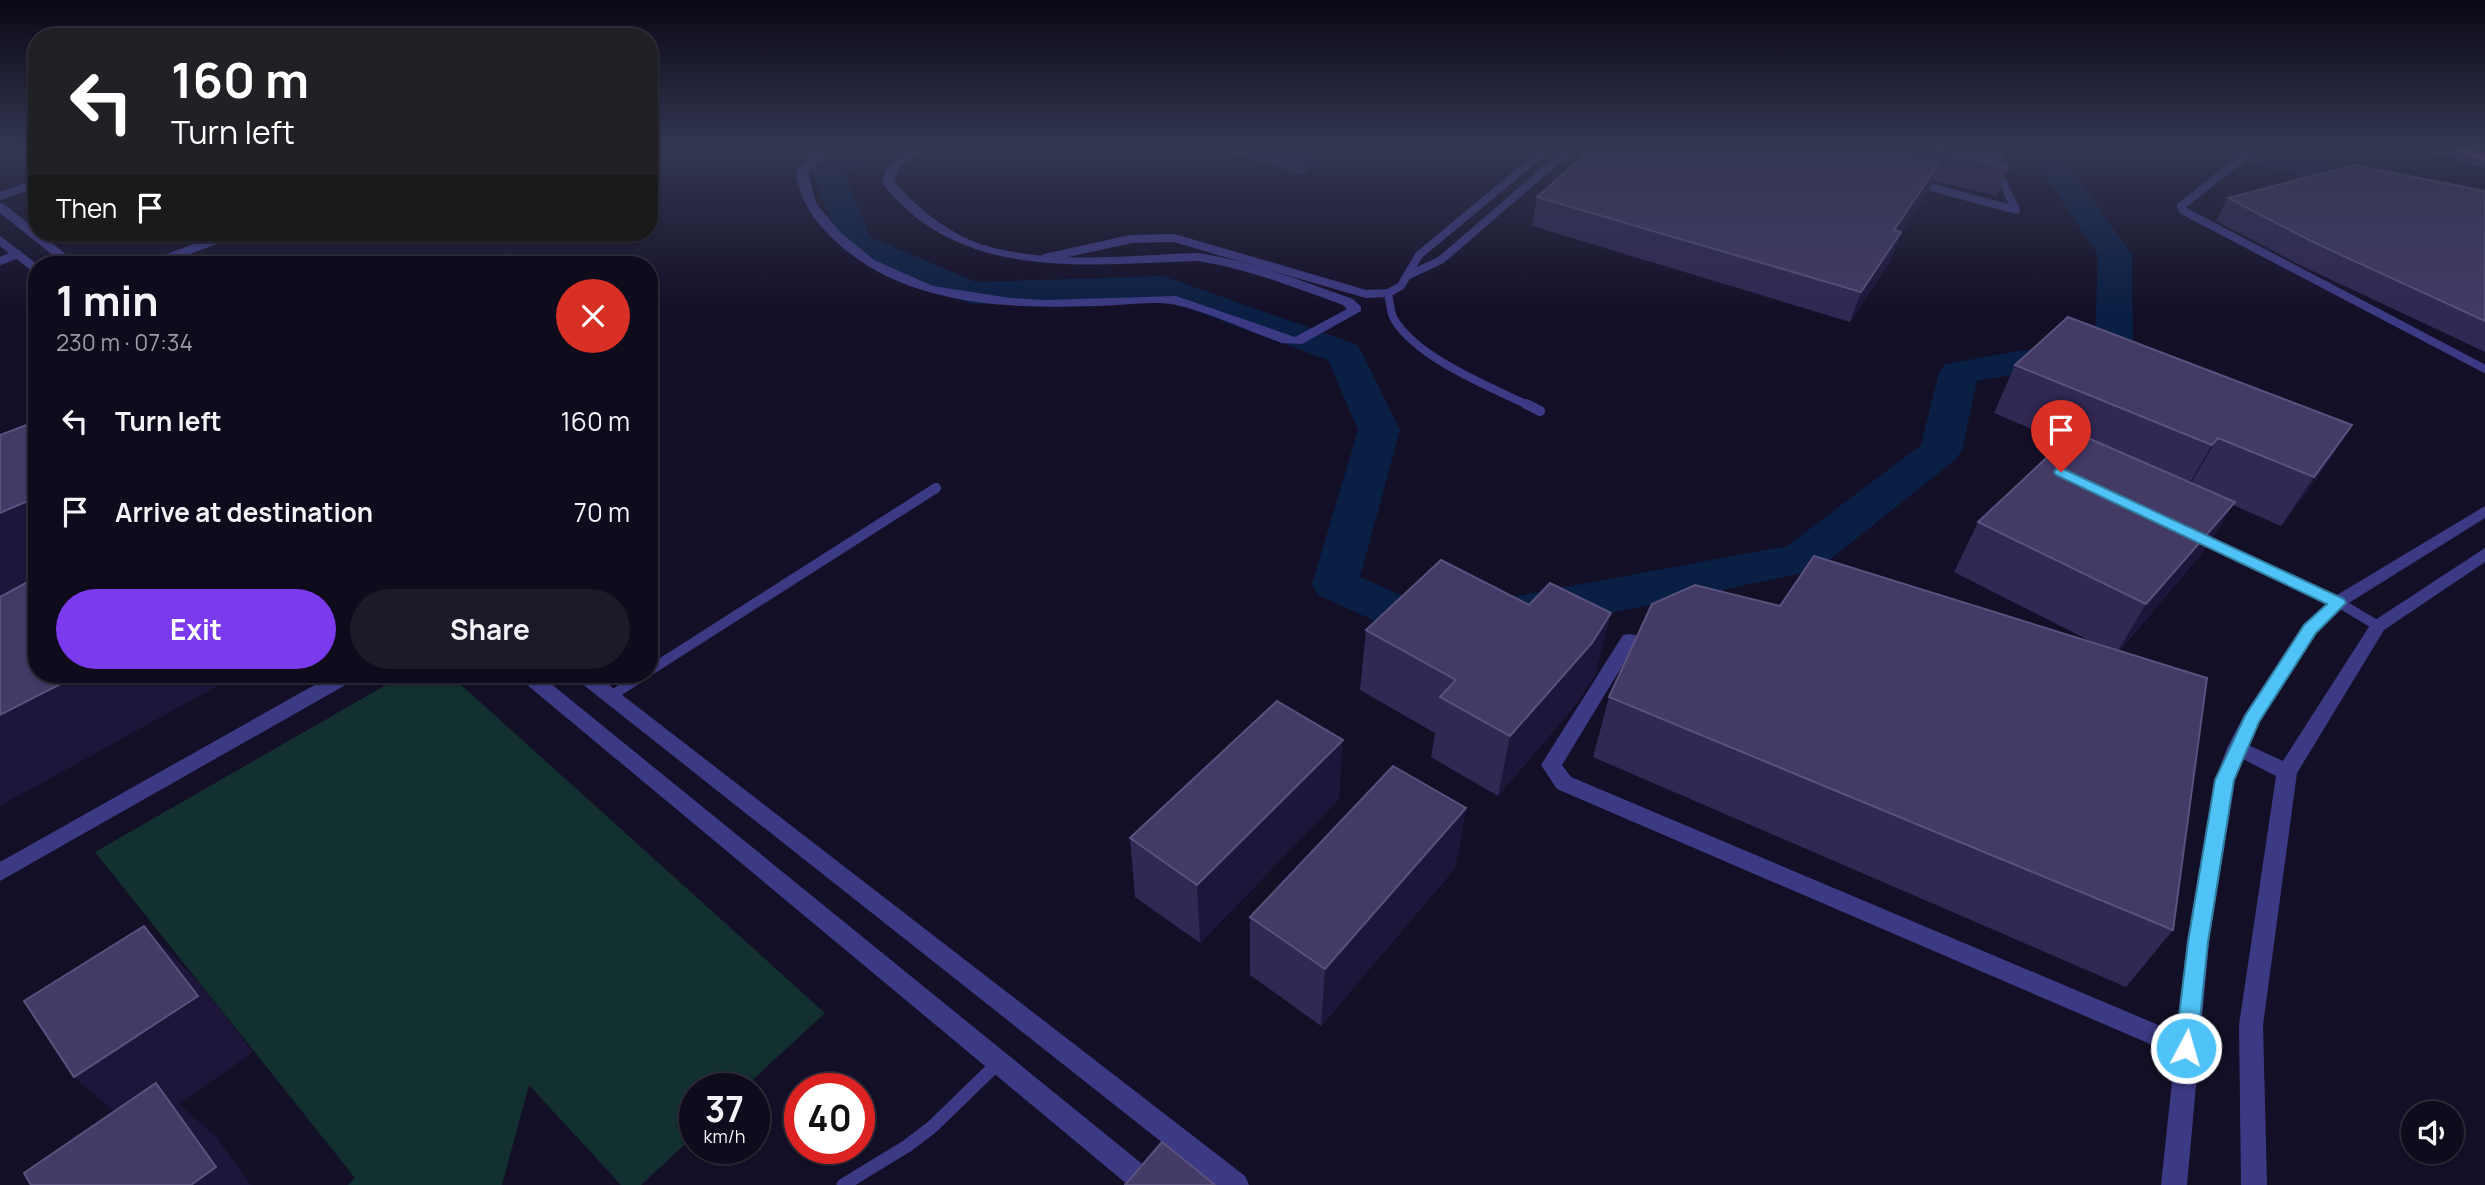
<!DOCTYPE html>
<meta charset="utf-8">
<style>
:root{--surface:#0e0b1c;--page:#1c1929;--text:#f1f3f6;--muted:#9b9ba3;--line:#2e2b3b;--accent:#7c3aed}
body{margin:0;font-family:Manrope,sans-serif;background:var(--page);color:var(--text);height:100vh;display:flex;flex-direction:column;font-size:26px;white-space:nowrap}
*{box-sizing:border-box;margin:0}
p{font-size:23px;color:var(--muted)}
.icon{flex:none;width:38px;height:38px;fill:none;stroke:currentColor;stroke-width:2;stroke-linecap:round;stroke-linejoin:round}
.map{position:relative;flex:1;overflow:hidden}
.sheet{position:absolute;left:28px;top:256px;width:630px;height:427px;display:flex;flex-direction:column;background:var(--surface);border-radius:28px;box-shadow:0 2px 5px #0004,0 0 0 2px var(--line)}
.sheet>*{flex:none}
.hud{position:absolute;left:28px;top:28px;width:630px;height:214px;border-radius:28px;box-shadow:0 2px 5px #0004,0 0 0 2px var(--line);background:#202124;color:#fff;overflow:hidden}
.buttons{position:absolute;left:2401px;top:1101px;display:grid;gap:14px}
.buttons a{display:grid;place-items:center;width:63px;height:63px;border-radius:50%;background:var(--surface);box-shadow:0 2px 5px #0004,0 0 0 2px var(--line);font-size:35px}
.speed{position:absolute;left:679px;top:1073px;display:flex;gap:14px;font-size:35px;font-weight:700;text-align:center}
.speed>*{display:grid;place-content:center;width:91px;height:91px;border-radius:50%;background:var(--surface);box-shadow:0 2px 5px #0004,0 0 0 2px var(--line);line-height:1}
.speed small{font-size:18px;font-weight:400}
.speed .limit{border:10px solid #d22;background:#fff;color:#111}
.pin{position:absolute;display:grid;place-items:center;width:60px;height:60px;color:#fff;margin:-72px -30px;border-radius:50% 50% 50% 0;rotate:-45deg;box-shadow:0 0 7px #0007}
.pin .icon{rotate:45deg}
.me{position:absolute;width:77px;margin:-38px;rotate:6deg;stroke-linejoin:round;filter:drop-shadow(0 0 5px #0008)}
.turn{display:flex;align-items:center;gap:24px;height:147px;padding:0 28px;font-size:32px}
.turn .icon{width:91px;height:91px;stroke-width:2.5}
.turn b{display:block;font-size:49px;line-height:60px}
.then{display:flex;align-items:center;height:66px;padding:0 28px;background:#0003;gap:14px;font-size:26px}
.round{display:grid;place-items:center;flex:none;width:74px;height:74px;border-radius:37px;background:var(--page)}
.head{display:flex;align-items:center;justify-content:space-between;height:119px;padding:0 28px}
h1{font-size:42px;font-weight:700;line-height:52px}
.primary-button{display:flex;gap:14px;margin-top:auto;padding:14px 28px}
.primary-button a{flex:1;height:80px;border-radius:42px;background:var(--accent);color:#fff;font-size:28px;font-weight:700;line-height:80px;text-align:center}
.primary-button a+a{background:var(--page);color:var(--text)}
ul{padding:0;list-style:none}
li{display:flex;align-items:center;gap:21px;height:91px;padding:0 28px}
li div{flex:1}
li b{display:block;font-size:26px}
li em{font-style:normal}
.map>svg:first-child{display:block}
.green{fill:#12302f}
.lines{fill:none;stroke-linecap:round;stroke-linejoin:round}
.river{fill:#0a1f44;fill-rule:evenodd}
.service-far2{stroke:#3d3a85;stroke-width:8}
.service-far1{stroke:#3d3a85;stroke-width:10}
.service{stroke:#3d3a85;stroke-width:13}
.minor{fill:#3d3a85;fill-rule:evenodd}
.tertiary{fill:#3d3a85;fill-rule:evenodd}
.trunk{fill:#e055d1;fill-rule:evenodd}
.wall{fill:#312854}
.shaded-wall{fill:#1d163a}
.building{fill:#433a66;stroke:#5a527e;stroke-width:2}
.route{fill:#4fc3f7;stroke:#337fa1;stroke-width:2}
</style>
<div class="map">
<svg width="2485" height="1185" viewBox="0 0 2485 1185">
<rect width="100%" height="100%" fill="#130f26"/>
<path class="green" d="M405 674H449L825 1013 744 1088H695V1135L641 1185H621L529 1085 502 1185H348L355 1178 95 852Z"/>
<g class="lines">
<g class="river">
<path d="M850 147H888L884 154 845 174 870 237 976 282 1163 276 1358 345 1400 430 1360 577 1429 607 1450 604 1467 609 1474 621 1467 633 1425 641 1408 636 1318 595 1312 584 1358 430 1328 360 1159 298 971 304 843 250 812 171 817 164Z"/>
<path d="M2024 147H2055L2132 255 2133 346 2127 354 1977 381 1962 450 1956 459 1817 570 1616 612 1524 627 1507 622 1500 610 1507 598 1787 546 1921 445 1939 372 1945 364 2095 338 2098 255 2045 175Z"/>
<path d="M2216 147H2266L2485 206V226L2220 154Z"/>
</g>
<g class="service-far2">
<path d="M2256 147 2181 206 2182 210 2485 369"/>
<path d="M1919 184 2016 210 1998 172"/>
<path d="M0 196 37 183"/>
<path d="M1045 258 1131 239 1174 238 1366 294 1388 293 1401 286 1419 255 1549 147"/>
<path d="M0 261 18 254"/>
<path d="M151 264 235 233"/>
<path d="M1407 276 1441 260 1572 147"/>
<path d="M1388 293C1390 302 1390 312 1394 319 1417 358 1490 387 1530 406"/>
</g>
<g class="service-far1">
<path d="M1526 404 1540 411"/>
<path d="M2197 536 2338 602 2378 626"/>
<path d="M649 671 936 488"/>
<path d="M611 696 645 674"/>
</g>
<path class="service" d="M843 1185 907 1146 932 1127 999 1062"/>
<g class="minor">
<path d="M821 147H834L808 172 816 203 840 232 874 260 933 286 1010 298 1043 300 1176 296 1295 337 1347 309 1343 305C1295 288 1249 269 1198 261 1086 264 960 283 882 183 887 161 904 147 926 147L900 167 894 182C916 206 941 227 970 240 1036 267 1128 255 1198 253 1252 261 1302 281 1353 299L1361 307V311L1302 344 1282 343C1248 331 1212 313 1176 305 1155 300 1119 306 1096 306 1010 309 911 306 842 247 819 227 799 203 796 172L808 157Z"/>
<path d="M0 203 4 204 78 264H64L0 213Z"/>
<path d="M0 236 37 264V275L0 246Z"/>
<path d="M1629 634 1635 635 1638 640 1562 765 1571 777 2194 1040 2198 1048 2194 1056 2186 1059 2178 1056 1557 789 1541 765 1623 635Z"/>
<path d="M334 674H358L356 679 0 881V862Z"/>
<path d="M518 674H539L1157 1176 1161 1185H1128L520 679Z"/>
<path d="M574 674H595L1245 1176 1249 1185H1216L576 679Z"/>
</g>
<g class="tertiary">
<path d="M2416 147H2434L2485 161V168Z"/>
<path d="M2485 506V518L2344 606 2316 633 2259 723 2248 745 2283 761 2372 622 2485 548V562L2384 630 2297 773 2263 1025 2267 1185H2241L2239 1025 2276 776 2243 759 2235 780 2209 941 2187 1185H2161L2187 941 2215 780 2227 748 2244 715 2304 625 2332 598Z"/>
</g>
<path class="trunk" d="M2444 147H2464L2485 153V161Z"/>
</g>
<g class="wall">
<path d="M1210 147H1344L1305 175Z"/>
<path d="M1593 147H1998L2008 168 1997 196 1933 180 1928 193 1900 235 1890 261 1850 322 1532 226 1537 197Z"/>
<path d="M2485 191V352L2300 265 2216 221 2228 198Z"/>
<path d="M2015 365 2352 425 2320 474 2281 526 2233 505 2204 551 2119 651 2173 930 2126 987 1593 757 1609 697 1780 606 2094 643 1954 572 1978 522 2062 442 1994 413Z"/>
<path d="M1529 605 1596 673 1577 703 1498 796 1431 757 1435 733 1360 690 1366 630Z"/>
<path d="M1339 799 1200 943 1135 897 1130 838Z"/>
<path d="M1466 808 1455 868 1321 1026 1250 975V917Z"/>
</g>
<g class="shaded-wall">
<path d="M1306 147H1344L1305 175Z"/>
<path d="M1938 165 1928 193 1900 235 1890 261 1850 322 1861 292 1894 230Z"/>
<path d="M2352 425 2320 474 2281 526 2314 477Z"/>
<path d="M2218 438 2189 486 2183 494 2212 445Z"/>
<path d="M37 497V578L0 595V513Z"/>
<path d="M2235 502 2204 551 2116 654 2146 604Z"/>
<path d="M1611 613 1596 673 1577 703 1498 796 1510 736Z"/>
<path d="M80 674H239L0 806V715Z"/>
<path d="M1343 740 1339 799 1200 943 1197 885Z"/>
<path d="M1466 808 1455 868 1321 1026 1325 969Z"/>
<path d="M144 926 200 984 253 1052 179 1104 216 1137 251 1185H191L138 1132 74 1077Z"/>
</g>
<g class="building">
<path d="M1593 147H1867L1938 165 1894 230 1901 232 1861 292 1537 197Z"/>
<path d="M1923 147H1998L2008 168Z"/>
<path d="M2354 165 2485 191V321L2313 242 2228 198Z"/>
<path d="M2068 317 2352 425 2314 477 2218 438 2212 445 2015 365Z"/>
<path d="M37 421V497L0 513V435Z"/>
<path d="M2074 432 2235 502 2146 604 1978 522Z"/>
<path d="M1814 556 2207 678 2173 930 1609 697 1652 604 1695 585 1780 606Z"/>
<path d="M1441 560 1529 605 1550 583 1611 613 1592 643 1510 736 1440 697 1456 680 1366 630Z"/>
<path d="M37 577V674H80L0 715V597Z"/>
<path d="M1277 701 1343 740 1197 885 1130 838Z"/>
<path d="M1393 766 1466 808 1325 969 1250 917Z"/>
<path d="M144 926 198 996 74 1077 24 1001Z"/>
<path d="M156 1083 216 1167 191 1185H31L24 1173Z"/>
<path d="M1162 1142 1215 1185H1125Z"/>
</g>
<linearGradient id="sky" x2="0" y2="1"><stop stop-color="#0a0815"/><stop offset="0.47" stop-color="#333752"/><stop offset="1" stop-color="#333752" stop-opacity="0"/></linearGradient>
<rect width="2485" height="313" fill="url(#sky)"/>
<path class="route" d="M2061 468 2344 599 2346 603 2316 633 2259 722 2234 780 2208 942 2197 1048 2194 1055 2186 1058 2178 1055 2175 1048 2188 942 2215 780 2245 716 2304 625 2327 604 2056 475 2054 472 2056 469Z"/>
</svg>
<div class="buttons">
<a><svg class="icon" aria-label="sound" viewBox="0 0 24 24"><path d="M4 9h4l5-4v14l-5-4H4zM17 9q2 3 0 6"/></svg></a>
</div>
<div class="speed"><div>37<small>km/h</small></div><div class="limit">40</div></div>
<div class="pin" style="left:2061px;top:472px;background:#d93025"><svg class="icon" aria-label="arrive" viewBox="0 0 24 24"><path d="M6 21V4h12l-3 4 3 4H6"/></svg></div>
<svg class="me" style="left:2186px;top:1048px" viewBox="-20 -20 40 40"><circle r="17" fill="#4fc3f7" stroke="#fff" stroke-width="3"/><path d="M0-11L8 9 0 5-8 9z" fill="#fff"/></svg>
<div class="hud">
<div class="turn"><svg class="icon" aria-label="left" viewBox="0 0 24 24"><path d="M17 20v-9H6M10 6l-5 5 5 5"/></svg><div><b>160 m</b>Turn left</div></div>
<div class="then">Then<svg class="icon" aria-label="arrive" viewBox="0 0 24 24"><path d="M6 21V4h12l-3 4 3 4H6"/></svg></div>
</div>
<section class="sheet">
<div class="head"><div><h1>1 min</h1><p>230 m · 07:34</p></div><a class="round" style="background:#d93025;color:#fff"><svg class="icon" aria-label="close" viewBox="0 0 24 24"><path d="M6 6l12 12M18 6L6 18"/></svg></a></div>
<ul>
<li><svg class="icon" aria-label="left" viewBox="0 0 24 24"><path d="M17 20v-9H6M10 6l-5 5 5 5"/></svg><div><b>Turn left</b></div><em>160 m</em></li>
<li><svg class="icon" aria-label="arrive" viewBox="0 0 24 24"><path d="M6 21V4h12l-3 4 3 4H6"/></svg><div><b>Arrive at destination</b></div><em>70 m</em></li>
</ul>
<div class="primary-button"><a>Exit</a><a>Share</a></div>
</section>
</div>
